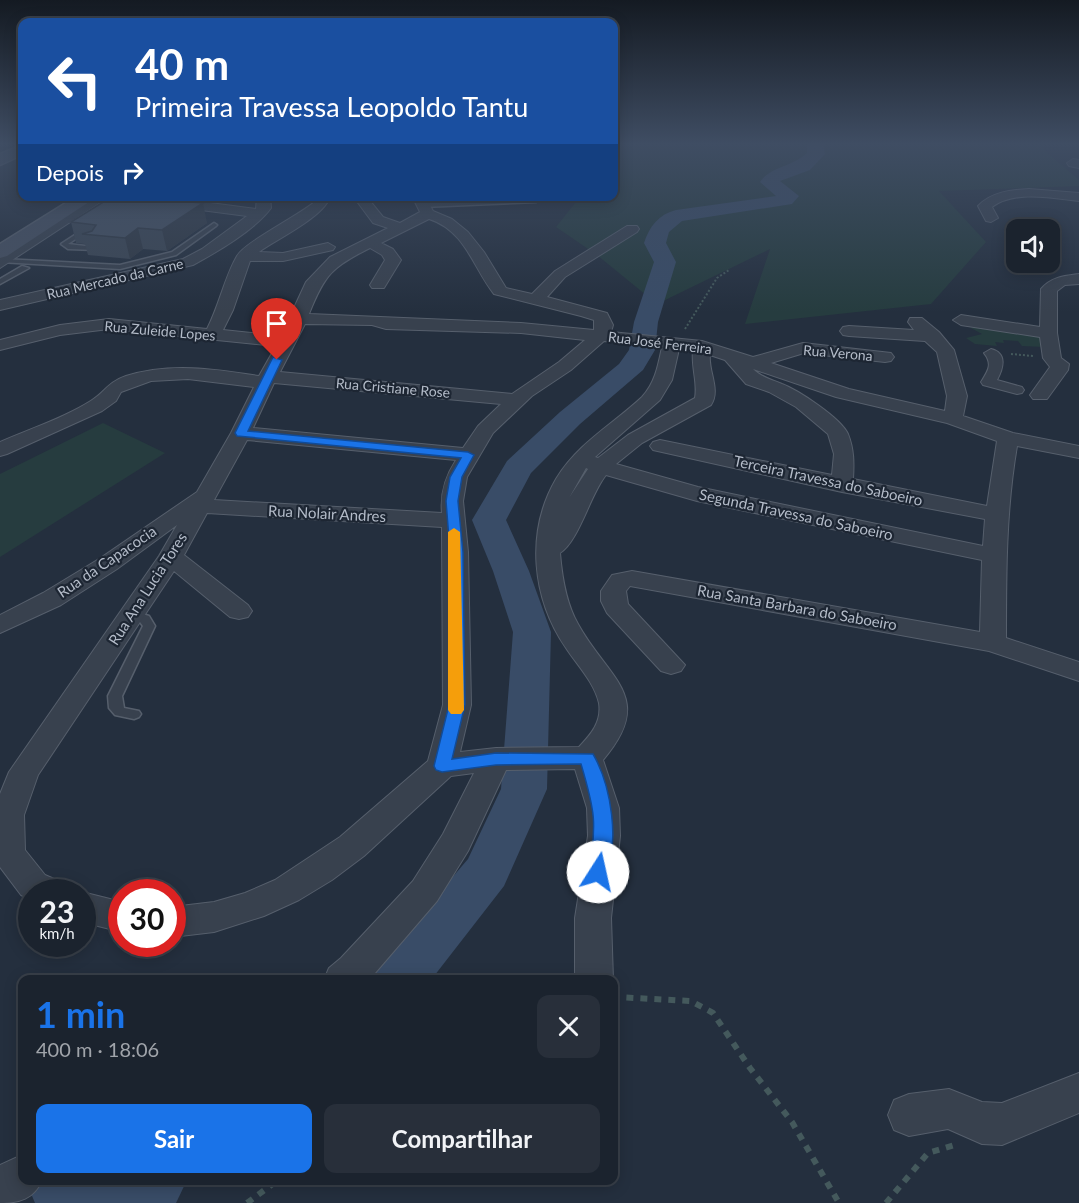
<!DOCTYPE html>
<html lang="pt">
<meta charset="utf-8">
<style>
:root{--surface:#1b232e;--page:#282f3a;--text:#f1f3f6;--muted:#a0a4aa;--line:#39404a;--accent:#1a73e8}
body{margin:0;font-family:Lato,sans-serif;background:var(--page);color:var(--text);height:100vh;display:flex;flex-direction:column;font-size:22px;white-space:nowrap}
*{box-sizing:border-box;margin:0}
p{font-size:20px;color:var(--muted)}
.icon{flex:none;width:33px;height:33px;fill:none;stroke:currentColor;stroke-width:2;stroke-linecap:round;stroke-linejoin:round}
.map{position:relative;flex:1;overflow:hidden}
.panel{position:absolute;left:18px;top:975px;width:600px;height:210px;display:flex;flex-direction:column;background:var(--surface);border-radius:12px;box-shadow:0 3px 15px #0003,0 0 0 2px var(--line)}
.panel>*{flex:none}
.guide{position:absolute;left:18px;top:18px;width:600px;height:183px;border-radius:12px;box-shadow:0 3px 15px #0003,0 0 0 2px var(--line);background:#1a4fa0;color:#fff;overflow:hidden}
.tools{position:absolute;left:1006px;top:219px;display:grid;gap:12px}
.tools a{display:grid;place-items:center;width:54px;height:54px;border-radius:12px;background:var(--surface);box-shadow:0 3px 15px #0003,0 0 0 2px var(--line);font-size:30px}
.speed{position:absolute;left:18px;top:879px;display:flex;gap:12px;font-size:30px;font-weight:700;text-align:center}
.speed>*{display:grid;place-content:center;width:78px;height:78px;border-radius:50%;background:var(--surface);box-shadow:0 3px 15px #0003,0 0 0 2px var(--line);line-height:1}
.speed small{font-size:15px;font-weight:400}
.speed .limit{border:9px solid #d22;background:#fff;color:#111}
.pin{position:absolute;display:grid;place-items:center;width:51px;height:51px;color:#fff;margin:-62px -26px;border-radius:50% 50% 50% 0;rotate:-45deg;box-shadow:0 0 6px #0007}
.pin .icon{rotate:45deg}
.me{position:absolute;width:66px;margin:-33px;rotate:10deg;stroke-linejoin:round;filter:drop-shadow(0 0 4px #0008)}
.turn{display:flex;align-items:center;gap:21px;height:126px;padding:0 18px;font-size:27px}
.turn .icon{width:78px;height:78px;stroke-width:2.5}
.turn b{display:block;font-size:42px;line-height:51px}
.then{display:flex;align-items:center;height:57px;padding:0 18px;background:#0003;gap:12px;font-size:22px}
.round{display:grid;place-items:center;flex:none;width:63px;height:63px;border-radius:12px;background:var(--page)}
.overview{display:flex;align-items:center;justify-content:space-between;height:102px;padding:0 18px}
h1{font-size:36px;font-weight:700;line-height:45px;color:var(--accent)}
.primary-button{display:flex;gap:12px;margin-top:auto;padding:12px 18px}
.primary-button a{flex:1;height:69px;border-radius:12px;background:var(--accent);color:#fff;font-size:24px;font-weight:700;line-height:69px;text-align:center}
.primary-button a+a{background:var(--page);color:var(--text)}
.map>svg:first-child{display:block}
.green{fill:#263c3f}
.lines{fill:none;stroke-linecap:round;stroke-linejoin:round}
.river{fill:#394c67;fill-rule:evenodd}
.service-casing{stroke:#565f6c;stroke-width:3}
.pedestrian-casing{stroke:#565f6c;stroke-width:2}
.minor-casing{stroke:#565f6c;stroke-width:2}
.secondary-casing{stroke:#565f6c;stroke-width:3}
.path-far1{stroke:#44595c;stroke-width:2;stroke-dasharray:2 2;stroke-linecap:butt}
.path{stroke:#44595c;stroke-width:6;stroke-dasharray:7 7;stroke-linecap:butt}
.service{fill:#38414e;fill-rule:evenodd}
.pedestrian{fill:#38414e;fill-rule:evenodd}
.minor{fill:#38414e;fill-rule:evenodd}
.secondary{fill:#465061;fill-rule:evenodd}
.wall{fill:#3b4654}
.shaded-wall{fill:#303945}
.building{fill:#455162;stroke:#303945;stroke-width:1.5}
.route{fill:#1a73e8;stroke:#114b97;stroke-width:1.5}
.slow{fill:#f59e0b}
.labels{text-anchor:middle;stroke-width:4.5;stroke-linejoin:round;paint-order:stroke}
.far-street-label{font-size:14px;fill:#b4bcc9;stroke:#1d2633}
.street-label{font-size:15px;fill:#b4bcc9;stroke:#1d2633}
</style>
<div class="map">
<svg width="1079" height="1203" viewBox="0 0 1079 1203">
<rect width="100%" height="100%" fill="#242f3e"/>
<g class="green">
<path d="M618 143H1043V149L1079 180V186L939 191 986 242 931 304 745 324 770 249 657 304 597 255 556 227 580 197 614 196V153Z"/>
<path d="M977 325 1039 336 1044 347 1022 346 1018 341 1003 340 1004 343 995 342 997 346 975 344 966 338 982 334 971 328Z"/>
<path d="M103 423 165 453 0 557V474Z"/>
</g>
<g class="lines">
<g class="river">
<path d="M807 143H823L825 154 810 170 780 181 799 196 792 204 682 221 669 232 666 243 676 262 658 322 655 350 643 370 580 424 531 473 506 520 529 571 551 632 547 789 504 886 431 980H371L379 963 468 859 501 789 513 632 493 571 472 520 507 461 560 412 619 364 629 350 634 322 654 262 644 243C649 227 659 214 676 210L776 196 760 182C771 166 792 167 807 153Z"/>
<path d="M34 1180H187L176 1203H35L30 1191Z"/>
</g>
<g class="service-casing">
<g id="service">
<path d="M534 199 536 202 423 207 420 205 423 203Z"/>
<path d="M214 223 217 225 216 226 176 255 120 269 0 262 3 259 120 265 172 252Z"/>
<path d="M87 227 90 229 89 230 68 244 94 247 97 249 96 250 68 249 61 244Z"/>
<path d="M22 266 29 268 0 284V279Z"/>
<path d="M133 611 149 616 155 626 122 696 124 708 139 711 141 714 139 717 134 719 115 715 109 708 108 696 143 626 140 622 129 618 127 615Z"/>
</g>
</g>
<g class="pedestrian-casing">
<path id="pedestrian" d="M991 349C1008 353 1003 369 997 380L1022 387 1024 390 1022 393 1017 394 983 385 981 382C988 371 993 364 984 353Z"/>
</g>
<g class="minor-casing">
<g id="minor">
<path d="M1073 159 1079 160V168L1069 166 1067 163Z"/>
<path d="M1029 189 1079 193V201C1052 198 1015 190 992 207L998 218 991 222 986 221 978 206C991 192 1011 190 1029 189Z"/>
<path d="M94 196H110L0 268V256Z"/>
<path d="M118 196H157L256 209 257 196H270L271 208C255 230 217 252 193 265L0 310V300L183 259 202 249 247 216 124 200Z"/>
<path d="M317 196H330C326 216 275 240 259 252L283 253 328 243 335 247 333 250 283 261H250L233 310 223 330 281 336 306 282 330 257 388 228 373 223 353 196H366L383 217 400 223 420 212 412 196H425L433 211 452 219 468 232 484 252 506 288 532 294 555 271 627 226H637L639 229 637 232 565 277 547 297 607 313 613 325 611 332 702 341 753 357 803 343 891 353 894 357 891 361 885 362 804 353 771 363 849 389 945 411 947 396 937 352 925 341 849 336 843 335 840 331 843 327 849 326 914 330 908 322 910 318H922L939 332 954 350 967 396 963 416 1013 433 1079 446V458L1017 446C1006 510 1006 574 1006 638L1079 662V681L989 651 630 586 626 591 628 604 685 665 681 671 671 674 661 671 607 613 601 601V591L612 575 632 571 980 632 982 560 697 501 606 475C590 495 579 541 560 553 562 577 566 603 578 624 608 679 657 697 603 760L619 808 620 836 611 918 613 980H575V918L588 836 587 808 575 769 506 770 468 851 437 901 369 980H324L329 968 341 958 413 881 443 834 474 773 451 776 364 856 332 880 299 900 264 916 214 932 172 937V907L214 902 245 893 275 880 340 837 428 761 443 705 442 527 207 513 184 555 248 605 252 611 248 617 239 619 230 617 174 571 38 775 24 815 25 850 45 875 61 882 66 892H32V900L21 895 0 867V794L9 772 159 556 177 525 117 569 61 605 0 633V615L43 593 99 559 197 492 231 433 254 387 188 379 151 381 121 392 116 401 102 411 7 454 0 456V442C29 429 62 419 89 402 105 393 106 383 126 376 170 362 215 369 259 376L276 346 109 329 60 335 0 350V340L60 325 109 319 207 329C219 306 225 276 237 256 245 242 300 215 317 200ZM429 219C466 231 473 268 494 294L581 316 594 320V330L521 323 309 314C325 274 332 267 370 248L382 255 385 260 370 285 372 288H384L401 260 393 249 381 243ZM305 324 372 325 386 329 521 333 585 340 559 362 512 394 280 372ZM604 341 662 347C658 366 655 383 642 397 612 425 578 443 556 479 525 532 532 599 566 648 577 665 594 682 599 703 602 722 591 734 579 747L496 748 460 752 471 705 468 552 463 501 467 477 493 433 532 396 571 370ZM679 349 693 350C691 367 698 383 695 398L628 435 598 458 595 457 660 400 672 380ZM710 355 725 360 746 384 769 392 796 407 828 434 834 454 832 475 660 440 653 442 650 446 653 450 842 492 985 519 983 546 698 487 616 464 642 443 711 405C721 390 708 371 710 355ZM753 369 836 397 947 423 997 441 987 506 853 479C854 463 854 449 848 434 841 418 798 390 782 384 771 379 762 378 753 369ZM274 383 501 404 478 426 463 448 253 428ZM247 440 456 460C445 477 440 493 442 513L214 500ZM586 468 588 469 569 498Z"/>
<path d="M1079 274V284L1065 285 1057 291V333L1061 358 1069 364 1068 370 1047 399H1033L1030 395 1050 367 1043 358 1040 337 961 325 953 320 961 315 1040 327 1041 289C1051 277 1064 276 1079 274Z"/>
<path d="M82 892 122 902V932L82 922Z"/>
<path d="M1079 1073V1113L1002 1145 982 1144 948 1129 909 1136 894 1130 888 1115 894 1100 909 1094 949 1089 982 1102 1002 1103Z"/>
<path d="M22 1155V1180H42C34 1199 19 1203 0 1203V1165Z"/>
</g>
</g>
<g class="secondary-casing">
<g id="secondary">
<path d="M22 145V155L0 165V154Z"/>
<path d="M77 196H98L7 256 0 258V244Z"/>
</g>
</g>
<g class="path-far1">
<path d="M685 329 717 278 729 270"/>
<path d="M1011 354 1033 356"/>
</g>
<g class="path">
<path d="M614 1000 616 997 691 1001 713 1013 750 1068 792 1122 839 1203"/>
<path d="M247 1203 278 1180"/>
<path d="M886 1203 928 1153 958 1144"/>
</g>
<use href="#service" class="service"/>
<use href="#pedestrian" class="pedestrian"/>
<use href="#minor" class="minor"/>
<use href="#secondary" class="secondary"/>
</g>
<path class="wall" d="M113 196H197L198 203 207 223 167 251 143 249 130 259 88 255 85 244 76 243 71 222Z"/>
<g class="shaded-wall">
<path d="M197 196 199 206 203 203 207 223 167 251 162 230 188 202Z"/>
<path d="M138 228 143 249 130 259 125 238Z"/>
</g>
<path class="building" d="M113 196H196L188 202 203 203 162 230 138 228 125 238 82 234 92 231 96 225 71 222Z"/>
<linearGradient id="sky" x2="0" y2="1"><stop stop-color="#141a22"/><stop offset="0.46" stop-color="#3f4d63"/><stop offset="1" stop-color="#3f4d63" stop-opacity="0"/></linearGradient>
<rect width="1079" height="312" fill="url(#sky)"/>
<path class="route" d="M273 357 282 360 248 431 468 452 474 455 462 477 458 501 463 552 465 705 452 759 496 753 593 754C611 785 621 844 604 877L598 879 591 877 589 872C597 823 595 811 581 764L496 765 442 772 436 770 434 766 449 705 450 552 446 501 450 477 461 458 237 436 235 433Z"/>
<path class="slow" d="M454 528 460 532 464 710 461 714H451L448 710V532Z"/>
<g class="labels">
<g class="far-street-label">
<text transform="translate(115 279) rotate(-13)" y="5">Rua Mercado da Carne</text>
<text transform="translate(160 331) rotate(5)" y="5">Rua Zuleide Lopes</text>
<text transform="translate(660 343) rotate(7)" y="5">Rua José Ferreira</text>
<text transform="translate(838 353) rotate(5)" y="5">Rua Verona</text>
<text transform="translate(393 388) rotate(5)" y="5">Rua Cristiane Rose</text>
</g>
<g class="street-label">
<text transform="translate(828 481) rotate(12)" y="5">Terceira Travessa do Saboeiro</text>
<text transform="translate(327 514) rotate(3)" y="5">Rua Nolair Andres</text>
<text transform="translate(796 515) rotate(12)" y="5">Segunda Travessa do Saboeiro</text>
<text transform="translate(107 562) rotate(-34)" y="5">Rua da Capacocia</text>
<text transform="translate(148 589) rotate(-57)" y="5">Rua Ana Lucia Tores</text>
<text transform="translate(797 608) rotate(10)" y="5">Rua Santa Barbara do Saboeiro</text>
</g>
</g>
</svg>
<div class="tools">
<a><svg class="icon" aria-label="sound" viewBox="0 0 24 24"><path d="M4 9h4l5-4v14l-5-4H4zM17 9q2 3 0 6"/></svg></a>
</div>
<div class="speed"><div>23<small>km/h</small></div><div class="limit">30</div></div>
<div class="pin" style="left:277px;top:360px;background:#d93025"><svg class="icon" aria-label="arrive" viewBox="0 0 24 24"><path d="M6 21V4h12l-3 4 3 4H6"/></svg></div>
<svg class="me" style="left:598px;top:872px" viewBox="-20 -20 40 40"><circle r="19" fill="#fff"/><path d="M0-13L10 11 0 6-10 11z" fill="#1a73e8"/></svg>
<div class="guide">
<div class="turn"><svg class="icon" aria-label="left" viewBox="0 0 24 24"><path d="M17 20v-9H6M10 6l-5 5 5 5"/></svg><div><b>40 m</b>Primeira Travessa Leopoldo Tantu</div></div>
<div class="then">Depois<svg class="icon" aria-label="right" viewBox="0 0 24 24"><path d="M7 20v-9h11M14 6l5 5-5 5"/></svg></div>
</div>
<section class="panel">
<div class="overview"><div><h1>1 min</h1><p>400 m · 18:06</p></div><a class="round"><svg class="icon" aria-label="close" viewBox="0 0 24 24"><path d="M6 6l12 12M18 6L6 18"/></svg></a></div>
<div class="primary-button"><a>Sair</a><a>Compartilhar</a></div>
</section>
</div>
